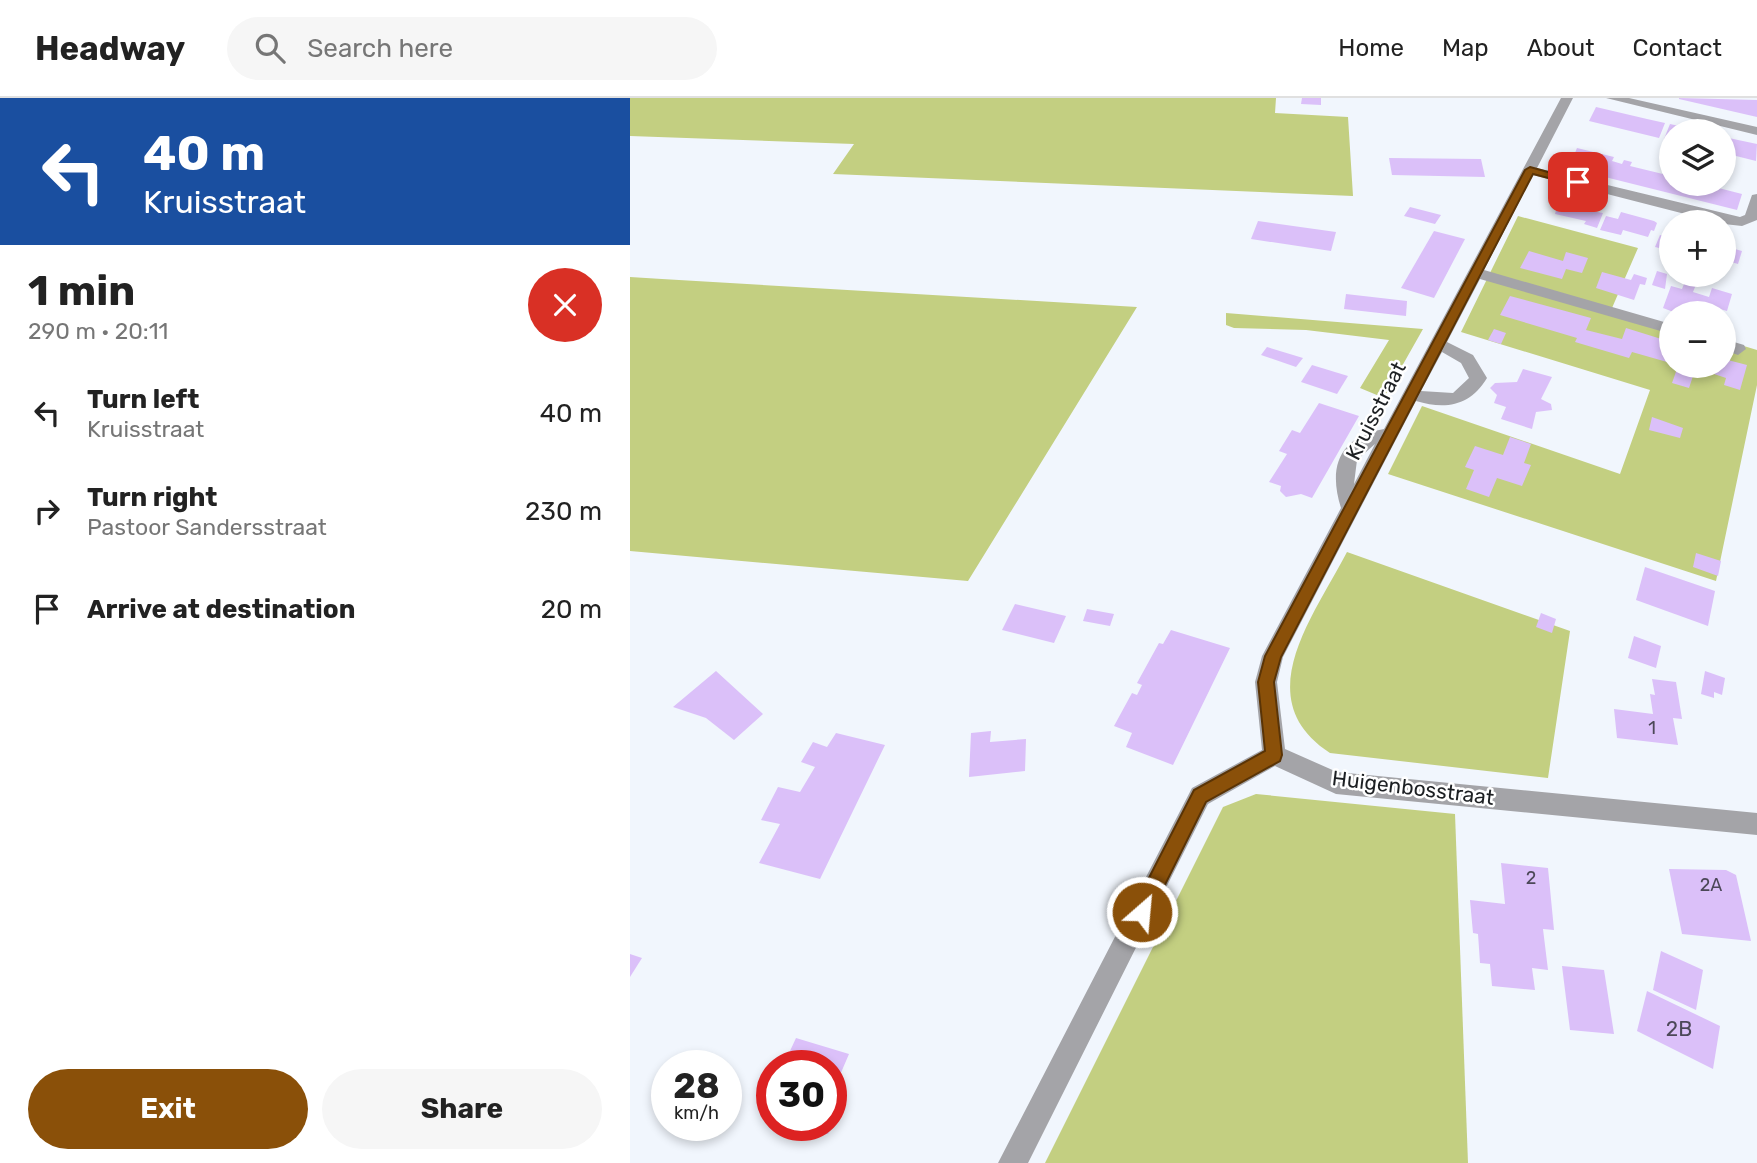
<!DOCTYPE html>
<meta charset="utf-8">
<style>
:root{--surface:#fff;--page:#f6f6f6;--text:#222;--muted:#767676;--line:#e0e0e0;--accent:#8a5009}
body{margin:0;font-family:Rubik,sans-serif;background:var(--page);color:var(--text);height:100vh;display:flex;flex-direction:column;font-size:26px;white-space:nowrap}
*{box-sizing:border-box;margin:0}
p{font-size:23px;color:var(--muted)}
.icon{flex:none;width:38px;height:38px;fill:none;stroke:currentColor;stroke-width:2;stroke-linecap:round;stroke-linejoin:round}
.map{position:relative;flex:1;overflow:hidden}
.panel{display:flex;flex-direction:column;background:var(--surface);width:630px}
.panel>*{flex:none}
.guide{background:#1a4fa0;color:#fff;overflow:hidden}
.buttons{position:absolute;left:1029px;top:21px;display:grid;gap:14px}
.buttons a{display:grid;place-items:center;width:77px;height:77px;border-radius:50%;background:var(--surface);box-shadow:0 4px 10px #0003;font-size:35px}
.speed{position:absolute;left:21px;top:952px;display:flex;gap:14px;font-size:35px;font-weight:700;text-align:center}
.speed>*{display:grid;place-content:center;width:91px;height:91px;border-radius:50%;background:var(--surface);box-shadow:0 4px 10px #0003;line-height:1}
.speed small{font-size:18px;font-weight:400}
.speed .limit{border:10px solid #d22;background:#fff;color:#111}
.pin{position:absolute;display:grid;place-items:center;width:60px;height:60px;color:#fff;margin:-30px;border-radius:14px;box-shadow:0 4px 10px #0006}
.me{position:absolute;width:77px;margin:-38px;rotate:27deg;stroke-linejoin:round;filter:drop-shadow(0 0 5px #0008)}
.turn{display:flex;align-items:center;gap:24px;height:147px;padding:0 28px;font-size:32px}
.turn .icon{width:91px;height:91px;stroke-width:2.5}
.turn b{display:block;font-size:49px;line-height:60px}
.round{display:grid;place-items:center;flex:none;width:74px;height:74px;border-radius:37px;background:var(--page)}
.summary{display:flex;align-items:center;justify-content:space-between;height:119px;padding:0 28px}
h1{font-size:42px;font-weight:700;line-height:52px}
.cta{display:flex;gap:14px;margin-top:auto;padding:14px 28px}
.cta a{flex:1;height:80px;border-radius:42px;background:var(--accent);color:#fff;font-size:28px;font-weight:700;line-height:80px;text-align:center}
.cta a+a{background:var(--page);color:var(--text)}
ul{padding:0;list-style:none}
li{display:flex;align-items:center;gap:21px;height:98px;padding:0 28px}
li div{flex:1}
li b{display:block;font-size:26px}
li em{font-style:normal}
header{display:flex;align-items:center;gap:42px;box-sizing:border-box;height:98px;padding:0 35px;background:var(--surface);border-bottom:2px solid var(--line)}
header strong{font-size:33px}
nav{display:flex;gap:38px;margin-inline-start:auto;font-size:24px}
.search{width:490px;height:63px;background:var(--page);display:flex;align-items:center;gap:18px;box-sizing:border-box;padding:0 24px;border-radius:38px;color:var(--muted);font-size:26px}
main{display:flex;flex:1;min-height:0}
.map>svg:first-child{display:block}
.green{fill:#c3cf81}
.building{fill:#dbc0f9}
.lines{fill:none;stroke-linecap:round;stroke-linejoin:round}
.minor{fill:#a4a4a8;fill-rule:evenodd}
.route{fill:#8a5009;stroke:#5a3406;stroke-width:2}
.labels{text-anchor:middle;stroke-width:5;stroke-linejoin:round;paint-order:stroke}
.number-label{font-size:18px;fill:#4c4858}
.street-label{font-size:21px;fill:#1d2023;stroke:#fff}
.near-number-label{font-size:21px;fill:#4c4858}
</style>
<header>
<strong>Headway</strong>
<div class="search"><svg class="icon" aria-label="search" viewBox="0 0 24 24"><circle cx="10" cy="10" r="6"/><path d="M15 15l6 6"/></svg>Search here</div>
<nav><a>Home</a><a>Map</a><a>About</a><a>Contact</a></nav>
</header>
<main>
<section class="panel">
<div class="guide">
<div class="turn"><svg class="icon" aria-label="left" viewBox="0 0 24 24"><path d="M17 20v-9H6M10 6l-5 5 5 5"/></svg><div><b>40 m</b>Kruisstraat</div></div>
</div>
<div class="summary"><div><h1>1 min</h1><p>290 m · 20:11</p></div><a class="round" style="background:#d93025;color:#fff"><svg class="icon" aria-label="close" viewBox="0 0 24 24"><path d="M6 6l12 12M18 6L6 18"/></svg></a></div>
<ul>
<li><svg class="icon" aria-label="left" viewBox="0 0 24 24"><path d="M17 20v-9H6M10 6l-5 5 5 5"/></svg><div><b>Turn left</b><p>Kruisstraat</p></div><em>40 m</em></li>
<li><svg class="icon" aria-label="right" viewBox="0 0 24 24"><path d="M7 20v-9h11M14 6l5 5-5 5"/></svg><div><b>Turn right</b><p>Pastoor Sandersstraat</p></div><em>230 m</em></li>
<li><svg class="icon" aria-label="arrive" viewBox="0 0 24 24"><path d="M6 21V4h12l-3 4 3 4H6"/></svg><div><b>Arrive at destination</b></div><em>20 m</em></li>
</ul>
<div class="cta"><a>Exit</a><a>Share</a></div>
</section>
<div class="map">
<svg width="1127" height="1065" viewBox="0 0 1127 1065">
<rect width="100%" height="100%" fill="#f1f6fd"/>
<g class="green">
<path d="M0 0H646L645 15 718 19 723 98 203 76 224 46 0 38Z"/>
<path d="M888 118 1008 150 982 210 1041 227V268H1094V242L1127 252V287L1086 483 758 376 792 308 990 376 1020 292 831 234Z"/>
<path d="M0 179 32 181 507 209 338 483 0 453Z"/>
<path d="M596 215 793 231 754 300 730 290 759 242 676 232 604 230 596 227Z"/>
<path d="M717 454 940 533 918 680 700 655C617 601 684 518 717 454Z"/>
<path d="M626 696 825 716 838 1065H415L593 709Z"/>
</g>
<g class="building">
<path d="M672 0H691V7L671 6Z"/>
<path d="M1049 0 1127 2V19L1049 1Z"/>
<path d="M966 9 1017 21 1035 25 1029 40 959 23Z"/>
<path d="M1040 26 1067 32V33H1041V42L1034 41Z"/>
<path d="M1094 39 1127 46 1126 63 1094 55Z"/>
<path d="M947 50 984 59 982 63 992 66 994 62 1002 64 1000 68 1041 78V86H1073L1112 96 1107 112 939 70Z"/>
<path d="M759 60 851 61 855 79 762 77Z"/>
<path d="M930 98 958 105 955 112 973 115 967 130 954 126 956 123 925 116Z"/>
<path d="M780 109 811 117 805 126 774 118Z"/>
<path d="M991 114 1024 123 1027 125 1024 133 1021 132 1018 139 993 132 991 137 970 132 976 118 988 121Z"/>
<path d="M628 123 706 134 701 153 621 141Z"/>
<path d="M804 133 835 141 804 200 771 190Z"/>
<path d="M1030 137 1041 140V153L1025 149Z"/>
<path d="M1094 148 1112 153 1108 166 1094 162Z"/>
<path d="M899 153 933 163 936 154 958 160 952 175 936 171 932 181 890 170Z"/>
<path d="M1027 173 1037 176 1035 191 1022 187Z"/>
<path d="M972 174 1001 182 1004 176 1017 180 1015 187 1010 186 1004 202 966 190Z"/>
<path d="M1056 181 1067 184 1063 194 1079 199 1082 190 1102 196 1097 213 1083 209 1081 215H1046L1033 210 1041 188 1052 191Z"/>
<path d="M716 196 777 203 776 218 714 211Z"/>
<path d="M880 198 961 220 956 232 992 241 996 230 1041 244 1037 264 1002 254 999 260 945 244 947 240 870 217Z"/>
<path d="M864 231 876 235 871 246 858 242Z"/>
<path d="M637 249 673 260 666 269 631 257Z"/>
<path d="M1094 261 1117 267 1110 292 1094 287 1096 280 1084 276 1085 274 1067 268H1094Z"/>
<path d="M682 267 718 278 707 296 671 284Z"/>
<path d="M1048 268 1065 272 1059 290 1042 285Z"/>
<path d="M893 271 922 279 911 301 921 306 922 312 906 314 902 331 871 321 876 309 864 305 867 297 860 290 865 285 887 284Z"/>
<path d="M689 305 729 318 682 400 671 396 656 399 650 393 651 388 639 384 657 356 649 353 662 332 670 335Z"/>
<path d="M1022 319 1053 330 1050 340 1019 332Z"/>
<path d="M880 339 901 346 894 365 901 367 892 388 867 380 859 399 836 391 844 372 835 369 845 348 873 357Z"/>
<path d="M1066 455 1091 463 1088 478 1063 469Z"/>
<path d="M1015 469 1085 493 1078 528 1006 502Z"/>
<path d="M385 506 436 518 424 545 372 532Z"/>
<path d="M457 511 484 516 480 528 453 523Z"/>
<path d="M911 515 926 521 922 535 906 529Z"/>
<path d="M541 532 600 550 543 667 496 649 502 635 484 628 502 595 507 597 512 587 507 585 529 545 533 546Z"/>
<path d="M1004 538 1031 548 1026 570 998 560Z"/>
<path d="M86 573 133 616 104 642 76 620 43 609Z"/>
<path d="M1075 573 1095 580 1092 597 1084 594V600L1071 596Z"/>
<path d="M1022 581 1046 584 1052 621 1043 620 1048 647 987 640 984 611 1023 616 1020 596 1025 597Z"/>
<path d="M361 633 360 644 396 641 395 673 339 679 341 635Z"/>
<path d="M206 635 255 647 190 781 129 765 150 726 131 722 148 689 170 694 185 669 171 664 183 644 197 649Z"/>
<path d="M871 765 918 770 924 832 913 831 918 872 902 870 905 892 862 888 860 866 850 865 848 836 843 835 840 802 875 806Z"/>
<path d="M1039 771 1096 772 1106 777 1121 843 1052 836Z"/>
<path d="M1031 853 1073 872 1066 912 1023 892Z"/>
<path d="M0 856 12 860 0 879Z"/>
<path d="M932 868 974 872 984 936 940 932Z"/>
<path d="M1017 893 1090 928 1083 971 1007 933Z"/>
<path d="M166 940 219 956 201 998V968H153Z"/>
<path d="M142 991V1021L130 1017Z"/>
<path d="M201 1019 205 1020 198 1036 164 1028 201 1027Z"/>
</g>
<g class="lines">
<g class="minor">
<path d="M931 0H943L907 70 1110 119 1115 117 1122 97 1127 96V122L1112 128 1094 126 903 77 854 172 1041 226V236L850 181 817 244 843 257 857 280C840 308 816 312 786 303L653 559 647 584 655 651 707 674 1127 715V737L706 696 645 668 578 706 398 1065H368L562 690 632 652 625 584 632 558 711 410C698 369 709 339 754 331ZM812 254 831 265 839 280 823 295 791 293ZM745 346 724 386 727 362Z"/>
<path d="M976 0H999L1127 29V37Z"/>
<path d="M1094 241 1114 247 1116 251 1108 257 1094 252Z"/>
</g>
</g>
<path class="route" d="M900 69 954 84 948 88 903 76 651 559 644 584 652 657 650 663 576 704 518 821 512 824 505 821 502 814 505 807 564 692 635 653 628 584 635 558 895 72Z"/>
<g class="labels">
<g class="number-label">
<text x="1022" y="636">1</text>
<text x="901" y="786">2</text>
<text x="1081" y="793">2A</text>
</g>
<g class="street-label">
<text transform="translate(746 313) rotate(-63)" y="7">Kruisstraat</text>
<text transform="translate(783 690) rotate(7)" y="7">Huigenbosstraat</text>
</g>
<g class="near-number-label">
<text x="1049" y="938">2B</text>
</g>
</g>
</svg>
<div class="buttons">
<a><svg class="icon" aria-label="layers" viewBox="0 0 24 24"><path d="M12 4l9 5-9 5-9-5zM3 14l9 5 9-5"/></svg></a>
<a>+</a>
<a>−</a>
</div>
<div class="speed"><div>28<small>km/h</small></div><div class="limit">30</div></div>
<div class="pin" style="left:948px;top:84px;background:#d93025"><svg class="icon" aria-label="arrive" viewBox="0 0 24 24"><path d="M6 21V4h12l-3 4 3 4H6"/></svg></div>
<svg class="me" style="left:512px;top:814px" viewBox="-20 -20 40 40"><circle r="17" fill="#8a5009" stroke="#fff" stroke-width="3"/><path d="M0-11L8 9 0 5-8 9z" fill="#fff"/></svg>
</div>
</main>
